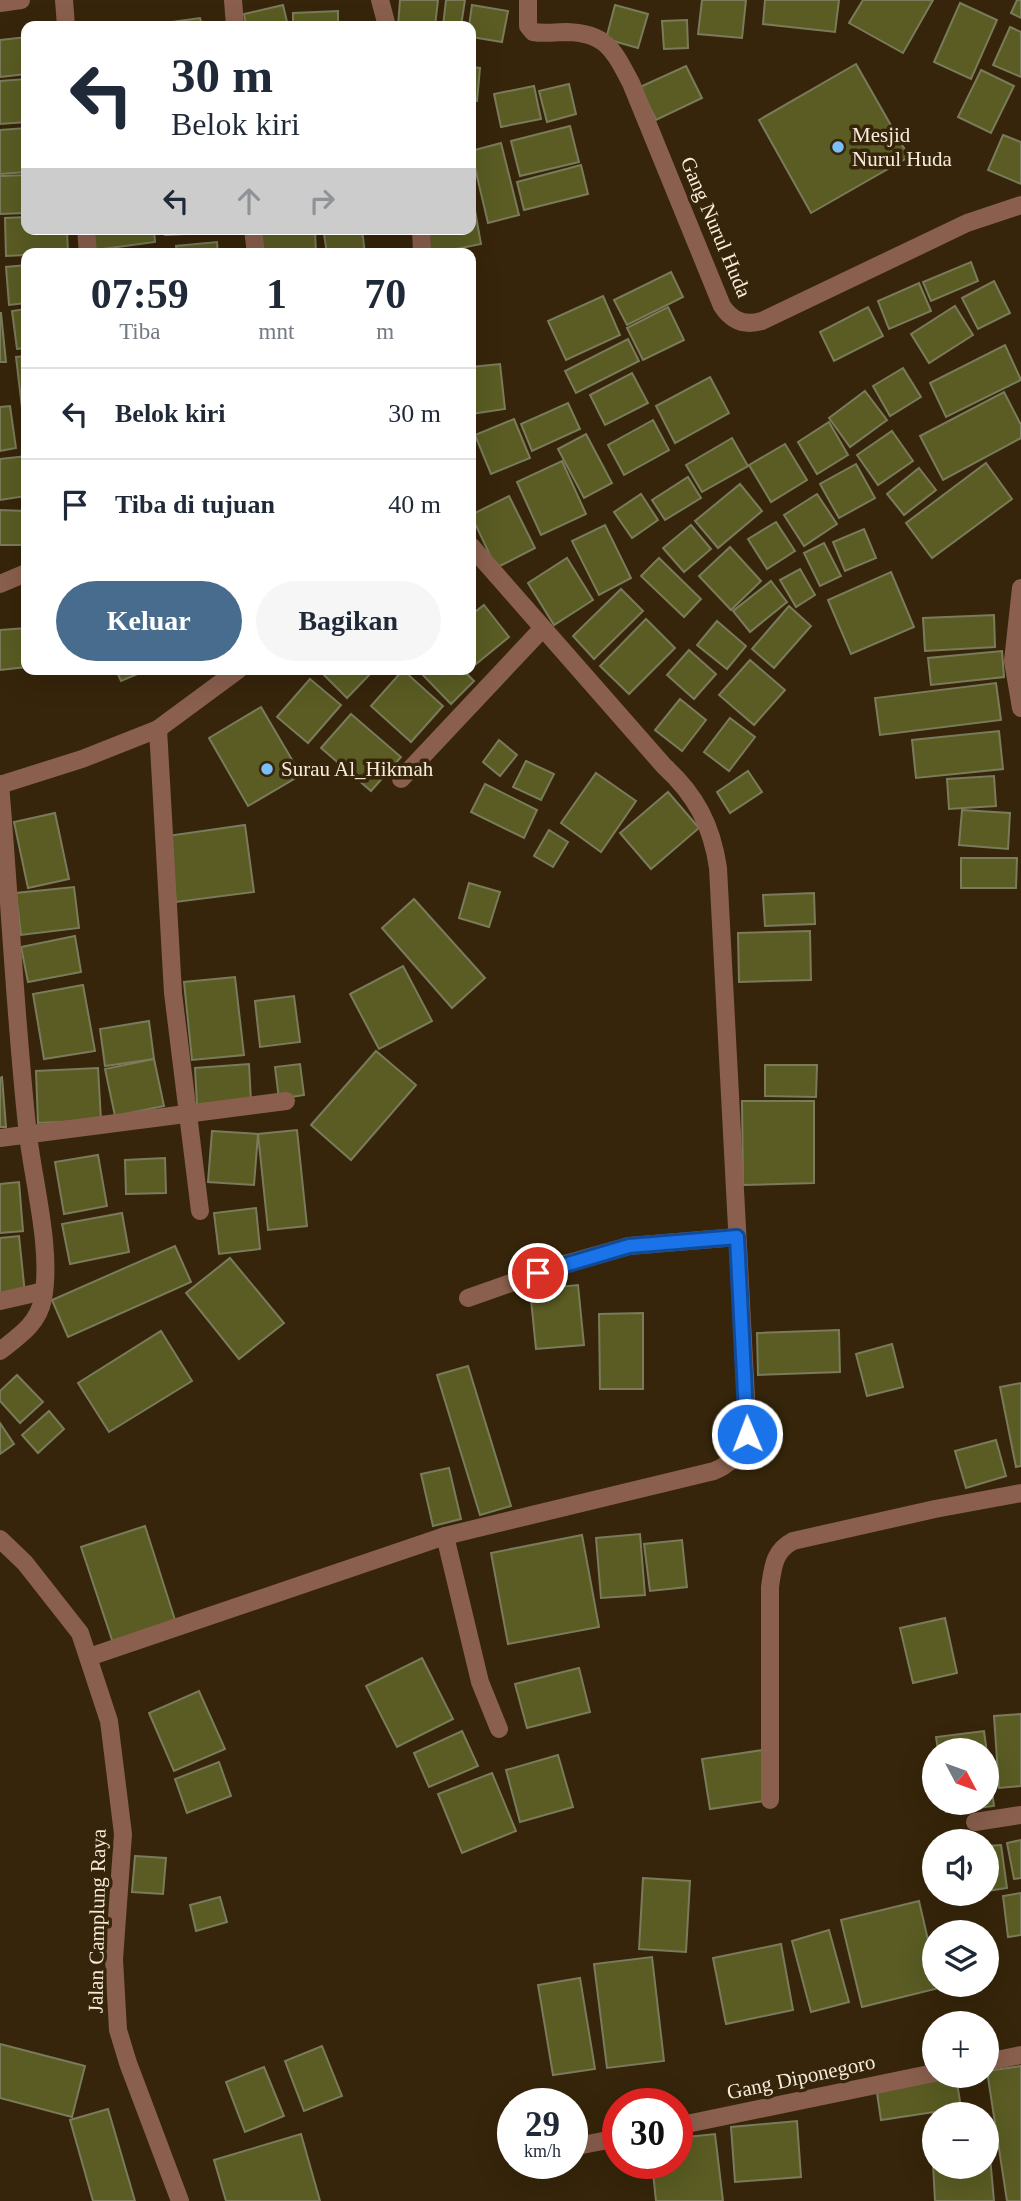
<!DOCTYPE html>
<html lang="id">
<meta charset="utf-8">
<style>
:root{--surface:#fff;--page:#f6f6f7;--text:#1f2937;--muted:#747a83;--line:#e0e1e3;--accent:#486c8e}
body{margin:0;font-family:"Times New Roman",serif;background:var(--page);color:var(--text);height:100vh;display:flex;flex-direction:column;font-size:26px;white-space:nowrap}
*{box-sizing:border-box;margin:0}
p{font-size:23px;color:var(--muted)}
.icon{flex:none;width:38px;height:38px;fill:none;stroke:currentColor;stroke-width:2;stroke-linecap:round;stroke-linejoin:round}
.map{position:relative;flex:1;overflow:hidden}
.details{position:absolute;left:21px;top:248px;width:455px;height:427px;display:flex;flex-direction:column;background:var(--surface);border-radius:14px;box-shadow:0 7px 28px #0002}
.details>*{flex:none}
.banner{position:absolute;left:21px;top:21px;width:455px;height:214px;border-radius:14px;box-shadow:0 7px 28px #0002;background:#fff;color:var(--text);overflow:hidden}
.needle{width:46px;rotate:131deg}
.fabs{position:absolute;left:922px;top:1738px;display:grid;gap:14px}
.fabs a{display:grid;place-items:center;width:77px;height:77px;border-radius:50%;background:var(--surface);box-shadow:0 7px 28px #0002;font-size:35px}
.speed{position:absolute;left:497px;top:2088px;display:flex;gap:14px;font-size:35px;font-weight:700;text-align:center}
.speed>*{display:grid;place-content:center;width:91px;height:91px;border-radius:50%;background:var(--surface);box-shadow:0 7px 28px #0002;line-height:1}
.speed small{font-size:18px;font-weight:400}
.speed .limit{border:10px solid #d22;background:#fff;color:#111}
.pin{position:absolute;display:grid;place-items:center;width:60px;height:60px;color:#fff;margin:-30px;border:4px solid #fff;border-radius:50%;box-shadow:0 2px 7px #0007}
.me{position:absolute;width:77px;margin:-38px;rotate:359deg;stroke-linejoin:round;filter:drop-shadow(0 0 5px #0008)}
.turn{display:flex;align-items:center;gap:24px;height:147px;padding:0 35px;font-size:32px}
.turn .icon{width:91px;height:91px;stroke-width:2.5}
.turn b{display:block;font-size:49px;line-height:60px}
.lanes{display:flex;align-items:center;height:66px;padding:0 35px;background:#0003;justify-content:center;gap:35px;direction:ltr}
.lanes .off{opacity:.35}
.eta{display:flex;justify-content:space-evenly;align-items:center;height:119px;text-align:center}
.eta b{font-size:42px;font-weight:600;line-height:49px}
.button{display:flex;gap:14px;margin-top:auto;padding:14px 35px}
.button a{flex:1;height:80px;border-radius:42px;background:var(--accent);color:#fff;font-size:28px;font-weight:600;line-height:80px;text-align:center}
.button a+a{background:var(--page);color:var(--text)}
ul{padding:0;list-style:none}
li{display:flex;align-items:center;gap:21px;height:91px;padding:0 35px;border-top:2px solid var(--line)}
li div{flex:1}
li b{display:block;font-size:26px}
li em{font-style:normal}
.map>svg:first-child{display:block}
.building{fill:#5a5c23;stroke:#797b5b;stroke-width:2}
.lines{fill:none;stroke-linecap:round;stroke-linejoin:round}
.minor{stroke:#8a5f4d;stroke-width:18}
.route-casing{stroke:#114b97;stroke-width:18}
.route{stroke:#1a73e8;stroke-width:12}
.poi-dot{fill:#7abff8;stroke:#36250a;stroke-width:2.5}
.labels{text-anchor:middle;stroke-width:7;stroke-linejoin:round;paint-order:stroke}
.poi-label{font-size:21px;fill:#f7ecdc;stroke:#36250a;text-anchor:start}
.street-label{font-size:21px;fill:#f7ecdc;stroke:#36250a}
</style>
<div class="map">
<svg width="1021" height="2201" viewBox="0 0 1021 2201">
<rect width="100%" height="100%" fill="#36250a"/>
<g class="building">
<path d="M400 0H438L435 26H398Z"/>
<path d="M446 0H465L461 26H443Z"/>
<path d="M702 0H746L742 38 698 34Z"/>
<path d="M765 0H839L835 32 763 24Z"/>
<path d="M863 0H933L903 53 849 23Z"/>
<path d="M1017 0H1021V18L1011 13Z"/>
<path d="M960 3 997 20 971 79 934 62Z"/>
<path d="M283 5 288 26H246L244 14Z"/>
<path d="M472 5 508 11 502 42 471 37V26H469Z"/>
<path d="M615 5 648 14 638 48 606 39Z"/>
<path d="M338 11V26H293V13Z"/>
<path d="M200 18 202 26H142Z"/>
<path d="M687 20 688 48 664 49 662 21Z"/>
<path d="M1010 27 1021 32V77L993 65Z"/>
<path d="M26 37V74L0 77V40Z"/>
<path d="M856 64 909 157 811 213 759 120Z"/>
<path d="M686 66 702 98 656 120 640 87Z"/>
<path d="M471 67 480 68 477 101H471Z"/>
<path d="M981 70 1014 86 991 133 958 117Z"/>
<path d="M26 79V122L0 124V81Z"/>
<path d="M569 84 576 114 547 122 539 91Z"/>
<path d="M534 86 541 119 501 127 494 94Z"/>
<path d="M570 126 579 162 520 176 511 141Z"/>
<path d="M26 128V172L0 174V130Z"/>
<path d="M1003 135 1021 142V184L988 170Z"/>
<path d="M501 143 519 215 488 223 471 151Z"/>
<path d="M581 165 588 194 524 210 517 182Z"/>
<path d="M26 175V213L0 214V176Z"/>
<path d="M473 199 481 244 431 254 426 229H471V200Z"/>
<path d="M26 217V229H67L68 253 6 256 5 218Z"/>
<path d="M93 229H154L155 242 95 250Z"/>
<path d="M164 229H208V233L165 235Z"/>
<path d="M315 229 316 254H260L259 232Z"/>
<path d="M362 229 365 254H327L324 234Z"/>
<path d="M217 242 218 254H177L176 246Z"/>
<path d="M971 262 978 281 931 301 923 282Z"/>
<path d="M26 265V303L9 305 6 267Z"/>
<path d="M671 272 683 297 627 325 614 300Z"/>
<path d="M994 281 1010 313 978 329 962 298Z"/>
<path d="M919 283 931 311 889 329 878 301Z"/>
<path d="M603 296 620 335 566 360 548 321Z"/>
<path d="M955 306 973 335 929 363 911 334Z"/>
<path d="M668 307 684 340 643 360 627 328Z"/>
<path d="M868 307 883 336 834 361 820 332Z"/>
<path d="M26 309V348L17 349 12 311Z"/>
<path d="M1 313 6 362H0V313Z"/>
<path d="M628 339 639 361 576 393 565 371Z"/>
<path d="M1005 345 1021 380 946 417 930 383Z"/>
<path d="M26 356V425H24L16 357Z"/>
<path d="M500 364 505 409 471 414V367Z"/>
<path d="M903 368 921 397 890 416 873 386Z"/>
<path d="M632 373 648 403 605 425 590 395Z"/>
<path d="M710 377 729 413 675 443 656 406Z"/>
<path d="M865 391 887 420 850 447 829 418Z"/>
<path d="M1004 392 1021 425V438L943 480 920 436Z"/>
<path d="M568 403 580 429 532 451 521 424Z"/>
<path d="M10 406 16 448 0 451V407Z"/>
<path d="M514 419 530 458 491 474 475 435Z"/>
<path d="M653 420 669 450 624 475 608 445Z"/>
<path d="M829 422 848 455 817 474 798 442Z"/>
<path d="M892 431 913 461 878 485 857 455Z"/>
<path d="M586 434 612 483 584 498 558 449Z"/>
<path d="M732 438 748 466 702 492 686 465Z"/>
<path d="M785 444 807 480 771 502 749 465Z"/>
<path d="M26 456V496L0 500V459Z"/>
<path d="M562 461 586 514 541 535 517 482Z"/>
<path d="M986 463 1012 499 932 558 906 523Z"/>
<path d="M856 464 875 498 839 518 820 484Z"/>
<path d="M919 468 936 490 904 515 887 494Z"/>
<path d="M688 477 701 498 665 520 652 500Z"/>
<path d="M740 484 762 511 718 548 695 521Z"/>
<path d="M641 494 658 520 632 538 614 512Z"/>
<path d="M817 494 837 524 804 546 784 515Z"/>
<path d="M509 496 535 548 496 568 471 515Z"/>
<path d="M0 510 26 511V545H0Z"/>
<path d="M776 522 795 551 767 569 748 539Z"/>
<path d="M605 525 631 578 599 595 572 541Z"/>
<path d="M691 525 711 549 684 572 663 548Z"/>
<path d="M864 529 876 558 845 571 833 542Z"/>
<path d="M824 543 841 576 820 586 804 553Z"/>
<path d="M730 547 761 581 731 610 699 576Z"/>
<path d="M567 558 593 600 554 625 528 583Z"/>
<path d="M659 558 701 599 684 617 641 576Z"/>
<path d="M800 569 815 595 796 607 780 580Z"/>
<path d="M891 572 914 627 851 654 828 600Z"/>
<path d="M771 581 787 602 750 632 733 611Z"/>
<path d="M621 589 643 611 594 659 573 636Z"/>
<path d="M484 605 509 637 476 664 471 657V615Z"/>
<path d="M789 606 811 626 774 668 752 649Z"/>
<path d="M994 615 995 647 925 651 923 618Z"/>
<path d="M646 619 675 648 629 694 600 666Z"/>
<path d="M717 621 746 646 727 669 697 645Z"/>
<path d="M26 628V667L0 670V630Z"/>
<path d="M689 650 716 674 694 699 667 675Z"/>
<path d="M1002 651 1004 677 931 685 928 658Z"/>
<path d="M750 660 785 690 754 725 719 695Z"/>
<path d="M116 670H147L121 681Z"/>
<path d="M319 670H374L347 698Z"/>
<path d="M403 670 443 706 411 742 371 706Z"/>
<path d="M418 670H463L474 681 451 704Z"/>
<path d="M310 679 341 705 308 743 277 717Z"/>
<path d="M996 683 1001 720 880 735 875 698Z"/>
<path d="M680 699 706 720 682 751 655 730Z"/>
<path d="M261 707 301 775 248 806 209 738Z"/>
<path d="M351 714 401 757 371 791 321 748Z"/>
<path d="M730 718 755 737 729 771 704 752Z"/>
<path d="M999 731 1003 769 916 778 912 740Z"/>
<path d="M499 740 517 755 500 776 483 762Z"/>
<path d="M526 761 554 774 541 800 513 787Z"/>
<path d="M748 771 762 792 730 813 717 792Z"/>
<path d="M596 773 636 801 601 852 561 823Z"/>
<path d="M994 776 996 806 949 809 947 779Z"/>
<path d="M485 784 537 810 524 838 471 812Z"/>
<path d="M668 792 699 828 651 869 620 833Z"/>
<path d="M962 810 1010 813 1008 849 959 845Z"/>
<path d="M55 813 69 879 28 888 14 822Z"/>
<path d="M245 825 254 892 176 902 167 836Z"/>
<path d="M549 830 568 842 553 867 534 856Z"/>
<path d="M961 858H1017L1016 888H961Z"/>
<path d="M469 883 500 892 489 927 459 918Z"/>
<path d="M74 887 79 928 21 935 16 893Z"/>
<path d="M814 893 815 924 765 926 763 895Z"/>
<path d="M414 899 485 978 452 1008 382 928Z"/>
<path d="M810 931 811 980 739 982 738 933Z"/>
<path d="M75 936 81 972 28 982 21 947Z"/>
<path d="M403 966 432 1021 379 1049 350 994Z"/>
<path d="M235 977 244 1055 192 1060 184 982Z"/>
<path d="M83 985 95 1051 44 1059 33 994Z"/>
<path d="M294 996 300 1042 260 1047 255 1001Z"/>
<path d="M149 1021 154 1059 105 1066 100 1029Z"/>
<path d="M376 1051 416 1085 351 1160 311 1125Z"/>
<path d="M154 1059 164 1106 115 1116 105 1069Z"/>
<path d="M249 1064 251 1102 197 1105 195 1068Z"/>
<path d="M300 1064 304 1095 279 1099 275 1067Z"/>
<path d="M765 1065H817L816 1097 765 1096Z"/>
<path d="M98 1068 101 1120 38 1123 36 1071Z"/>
<path d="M2 1077 6 1127H0V1078Z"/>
<path d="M742 1101H814V1183L743 1185Z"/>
<path d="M297 1130 307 1226 268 1230 258 1134Z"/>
<path d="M212 1131 258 1134 254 1185 208 1182Z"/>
<path d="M98 1155 107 1206 64 1214 55 1162Z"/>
<path d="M165 1158 166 1193 126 1194 125 1160Z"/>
<path d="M19 1182 23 1231 0 1233V1184Z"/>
<path d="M256 1208 260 1249 219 1254 214 1213Z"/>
<path d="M122 1213 129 1252 70 1264 62 1224Z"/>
<path d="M19 1236 25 1294 0 1297V1238Z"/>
<path d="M175 1246 191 1282 68 1337 52 1300Z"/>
<path d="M230 1258 284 1323 239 1359 186 1293Z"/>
<path d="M578 1285 584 1345 536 1349 530 1290Z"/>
<path d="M643 1313V1389H600L599 1314Z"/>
<path d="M839 1330 840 1372 758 1375 757 1333Z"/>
<path d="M161 1331 192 1381 109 1432 78 1383Z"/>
<path d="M892 1344 903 1387 867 1396 856 1354Z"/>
<path d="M468 1366 511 1506 480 1515 437 1375Z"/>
<path d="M17 1375 43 1402 20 1423 0 1401V1391Z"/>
<path d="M1021 1383V1466L1016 1467 1000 1387Z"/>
<path d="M49 1411 64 1429 38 1453 22 1435Z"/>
<path d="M0 1423 14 1444 0 1454Z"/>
<path d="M996 1440 1006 1476 966 1488 955 1451Z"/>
<path d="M449 1468 461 1519 433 1526 421 1474Z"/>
<path d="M145 1526 176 1623 113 1643 81 1547Z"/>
<path d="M640 1534 645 1595 601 1598 596 1538Z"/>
<path d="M582 1535 599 1627 508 1644 491 1553Z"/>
<path d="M682 1540 687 1587 650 1591 644 1544Z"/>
<path d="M945 1618 957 1673 913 1683 900 1628Z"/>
<path d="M422 1658 453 1719 397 1747 366 1686Z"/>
<path d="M579 1668 590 1712 527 1728 515 1684Z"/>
<path d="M199 1691 225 1749 174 1771 149 1713Z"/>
<path d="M1021 1714V1786L999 1788 994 1716Z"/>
<path d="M462 1731 478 1766 429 1787 414 1753Z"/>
<path d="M984 1731 994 1806 946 1812 945 1802H987V1750H938L936 1737Z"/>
<path d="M763 1750 770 1800 710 1809 702 1759Z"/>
<path d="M558 1755 573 1807 520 1822 506 1770Z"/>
<path d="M219 1762 231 1796 187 1813 175 1779Z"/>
<path d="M492 1773 516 1831 462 1853 438 1794Z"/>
<path d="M1021 1840V1878L1014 1879 1007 1843Z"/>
<path d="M1001 1845 1007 1888 987 1891V1846Z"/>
<path d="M135 1856 166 1858 163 1894 132 1892Z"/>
<path d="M643 1878 690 1881 686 1952 639 1949Z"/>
<path d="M1021 1893V1935L1008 1937 1003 1896Z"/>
<path d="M220 1897 227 1922 196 1931 190 1905Z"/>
<path d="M919 1901 934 1966V1984H939V1988L862 2007 841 1920Z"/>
<path d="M829 1930 849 2002 811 2012 792 1941Z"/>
<path d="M781 1944 793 2010 726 2024 713 1958Z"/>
<path d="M652 1957 664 2061 607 2068 594 1964Z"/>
<path d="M580 1978 595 2069 553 2075 538 1985Z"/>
<path d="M0 2044 85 2066 72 2117 0 2098Z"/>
<path d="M322 2046 342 2096 304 2111 285 2061Z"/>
<path d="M1021 2066V2201H1007L987 2071Z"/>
<path d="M264 2067 284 2116 245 2132 226 2082Z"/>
<path d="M942 2076H956L961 2108 881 2120 876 2086Z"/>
<path d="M108 2109 135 2201H93L70 2120Z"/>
<path d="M797 2121 801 2177 735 2182 731 2127Z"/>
<path d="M987 2123 994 2201H935L931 2127H934V2166H987Z"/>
<path d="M301 2134 320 2201H226L214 2160Z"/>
<path d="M715 2134 723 2201H656L652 2163H677V2138Z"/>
</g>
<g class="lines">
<g class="minor">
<path d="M64 0 66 26"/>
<path d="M233 0 235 26"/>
<path d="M380 0 387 26"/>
<path d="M528 0V26L533 32C545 34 555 32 567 32 607 33 614 51 631 83L722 306C732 321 745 326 762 321L967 223 1021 205"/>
<path d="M0 3 21 0"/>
<path d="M86 229 88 254"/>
<path d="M253 229 256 254"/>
<path d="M421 229 422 254"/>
<path d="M0 584 26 573"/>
<path d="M1021 588 1013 661 1021 708"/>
<path d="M158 729 173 993 200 1211"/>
<path d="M401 779 543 628"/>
<path d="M0 784C10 900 15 1018 28 1135 34 1185 52 1250 43 1299 38 1324 19 1336 0 1351"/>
<path d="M0 785 82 759 158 729 238 670"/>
<path d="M0 1138 286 1101"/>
<path d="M468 1298 562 1265 629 1246 737 1237"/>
<path d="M0 1301 44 1291"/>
<path d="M445 1536 480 1682 499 1729"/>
<path d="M0 1539 25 1563 80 1633 109 1721 123 1834 114 1959 118 2030 128 2063 180 2201"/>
<path d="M89 1657 445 1536 714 1471C738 1461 748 1441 747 1417L718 868C712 826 696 795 664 766L471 546"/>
<path d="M770 1800V1587C773 1566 774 1551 793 1541L935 1509 1021 1493"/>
<path d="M975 1822 1021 1815"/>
<path d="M987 2062 1021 2055"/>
<path d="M677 2126 934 2073"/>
<path d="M572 2147 618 2138"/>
</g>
</g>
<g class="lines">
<g class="route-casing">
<path id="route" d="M538 1273 629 1246 737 1237 747 1434"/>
</g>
<use href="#route" class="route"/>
</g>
<g class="poi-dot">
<circle cx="838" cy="147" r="7"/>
<circle cx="267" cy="769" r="7"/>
</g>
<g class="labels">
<g class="poi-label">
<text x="852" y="142">Mesjid<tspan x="852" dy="24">Nurul Huda</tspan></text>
<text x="281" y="776">Surau Al_Hikmah</text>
</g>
<g class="street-label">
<text transform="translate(716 227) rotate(67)" y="7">Gang Nurul Huda</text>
<text transform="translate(97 1921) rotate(-89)" y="7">Jalan Camplung Raya</text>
<text transform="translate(801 2077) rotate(-12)" y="7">Gang Diponegoro</text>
</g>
</g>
</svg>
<div class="fabs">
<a><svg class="needle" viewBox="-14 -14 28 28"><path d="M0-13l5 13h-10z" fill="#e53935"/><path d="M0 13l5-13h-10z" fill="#747a83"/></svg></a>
<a><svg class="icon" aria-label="sound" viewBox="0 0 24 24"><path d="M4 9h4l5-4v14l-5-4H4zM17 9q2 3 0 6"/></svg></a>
<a><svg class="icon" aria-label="layers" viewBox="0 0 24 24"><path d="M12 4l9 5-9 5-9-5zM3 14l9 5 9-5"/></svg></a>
<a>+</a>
<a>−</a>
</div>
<div class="speed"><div>29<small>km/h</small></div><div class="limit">30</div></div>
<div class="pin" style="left:538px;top:1273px;background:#d93025"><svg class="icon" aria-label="arrive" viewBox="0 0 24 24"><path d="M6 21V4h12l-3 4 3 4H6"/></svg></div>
<svg class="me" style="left:747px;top:1434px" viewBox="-20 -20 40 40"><circle r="17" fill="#1a73e8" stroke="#fff" stroke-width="3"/><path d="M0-11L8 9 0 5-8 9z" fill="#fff"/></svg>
<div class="banner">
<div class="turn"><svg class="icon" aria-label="left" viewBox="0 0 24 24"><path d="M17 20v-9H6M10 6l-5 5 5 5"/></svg><div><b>30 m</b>Belok kiri</div></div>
<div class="lanes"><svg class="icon" aria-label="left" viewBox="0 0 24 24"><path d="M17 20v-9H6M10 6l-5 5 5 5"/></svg><svg class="icon off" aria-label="ahead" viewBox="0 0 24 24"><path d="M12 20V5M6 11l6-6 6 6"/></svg><svg class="icon off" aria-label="right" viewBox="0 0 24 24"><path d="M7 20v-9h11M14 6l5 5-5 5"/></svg></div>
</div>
<section class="details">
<div class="eta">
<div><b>07:59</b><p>Tiba</p></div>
<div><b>1</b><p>mnt</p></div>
<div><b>70</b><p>m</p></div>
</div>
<ul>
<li><svg class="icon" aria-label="left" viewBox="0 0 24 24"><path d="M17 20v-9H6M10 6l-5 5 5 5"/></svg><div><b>Belok kiri</b></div><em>30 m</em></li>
<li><svg class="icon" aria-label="arrive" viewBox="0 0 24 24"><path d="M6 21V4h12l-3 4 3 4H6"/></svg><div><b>Tiba di tujuan</b></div><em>40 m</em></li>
</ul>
<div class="button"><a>Keluar</a><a>Bagikan</a></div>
</section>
</div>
